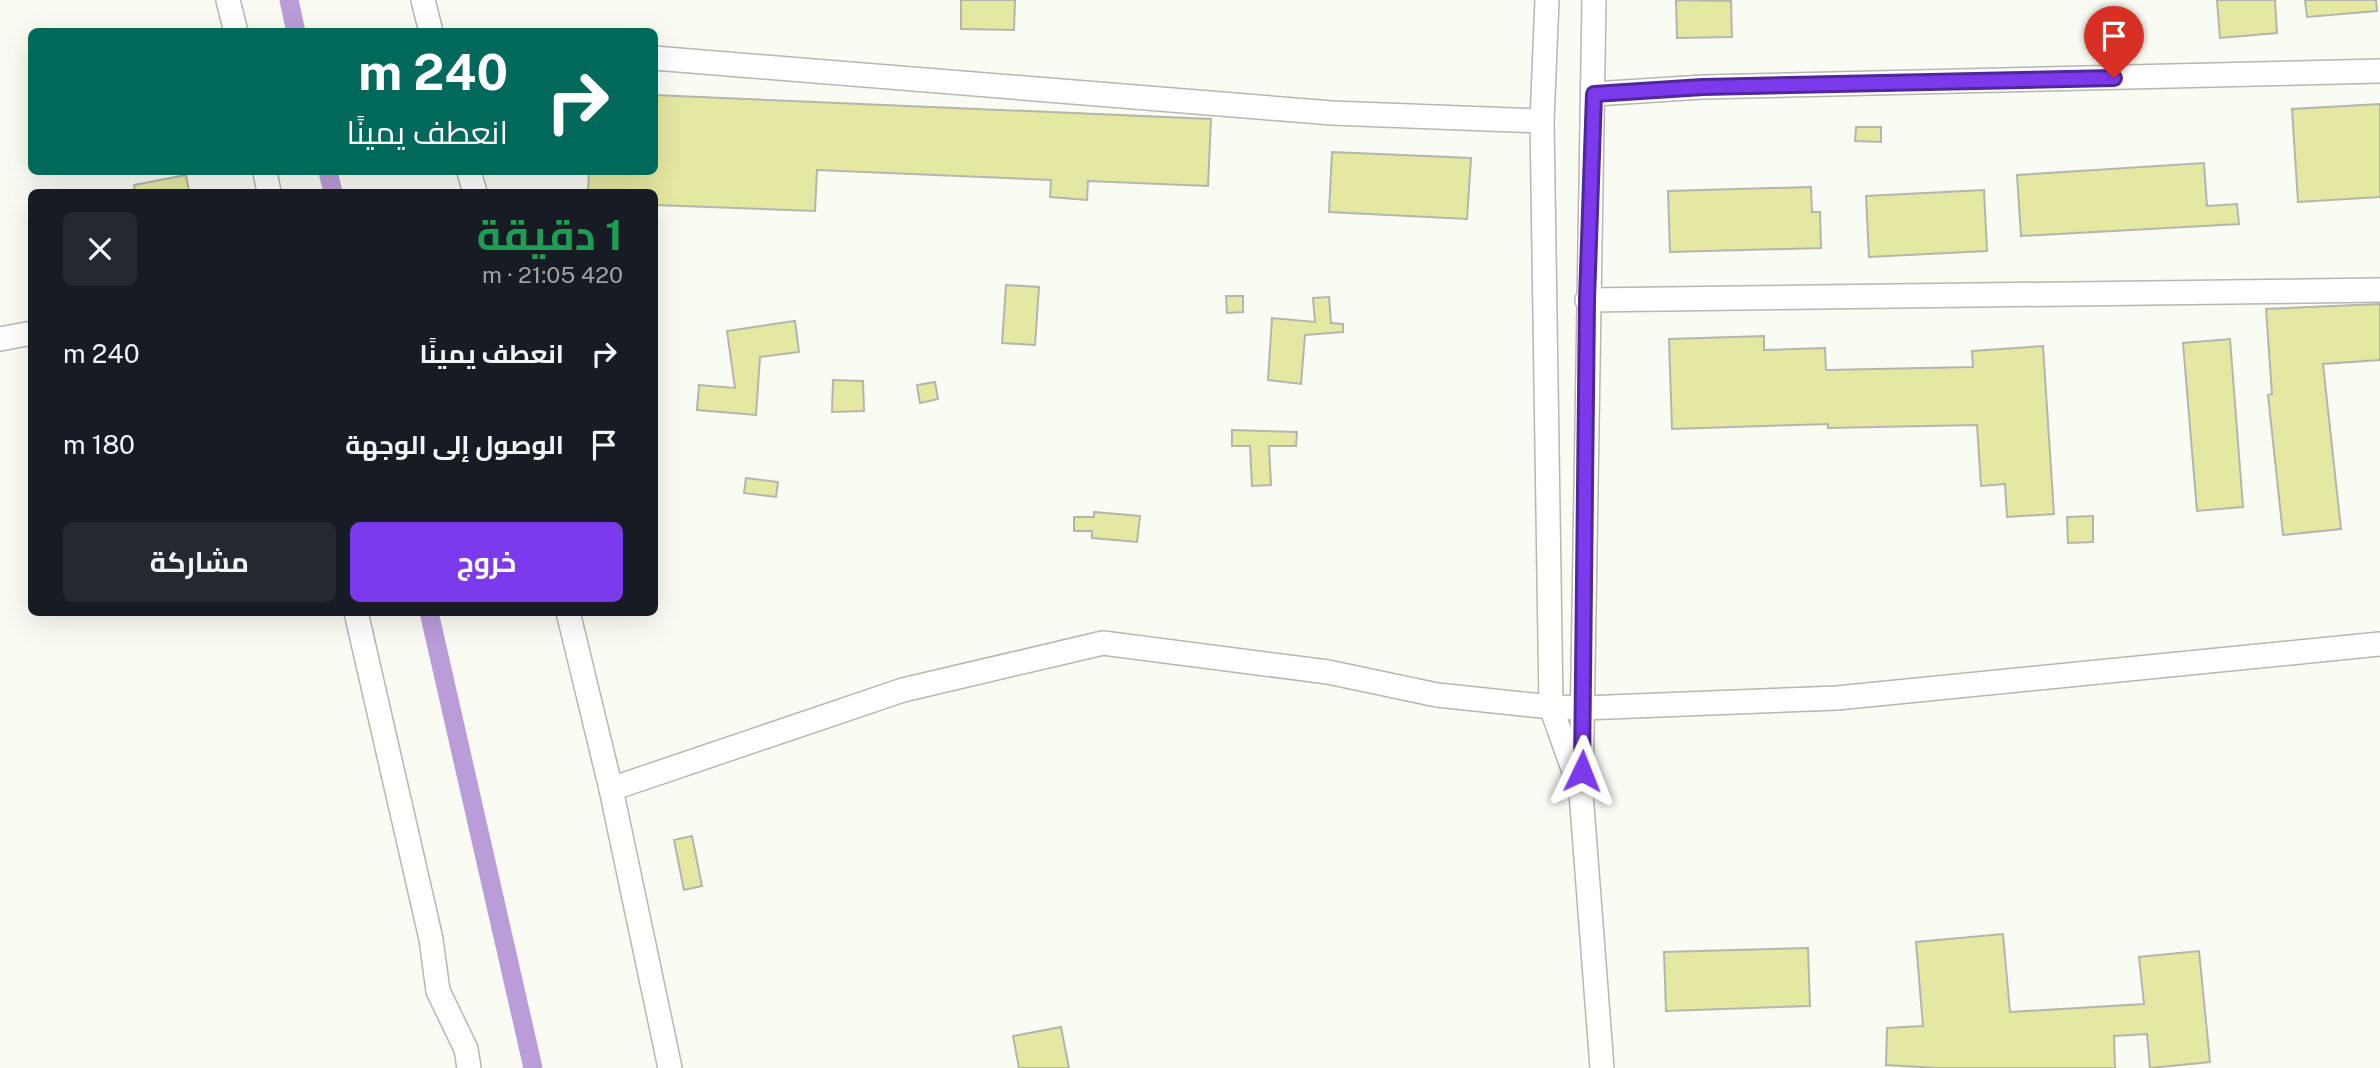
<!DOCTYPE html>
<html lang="ar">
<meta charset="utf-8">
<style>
:root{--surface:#171b24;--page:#242831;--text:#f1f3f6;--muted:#9ea1a6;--accent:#7c3aed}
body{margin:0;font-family:"Public Sans",Cairo,sans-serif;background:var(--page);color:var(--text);direction:rtl;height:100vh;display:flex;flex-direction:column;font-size:26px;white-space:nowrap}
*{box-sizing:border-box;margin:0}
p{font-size:23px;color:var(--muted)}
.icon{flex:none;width:38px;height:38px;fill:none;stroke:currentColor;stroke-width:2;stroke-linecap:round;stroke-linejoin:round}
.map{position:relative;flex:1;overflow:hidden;direction:ltr}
.sheet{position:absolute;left:28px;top:189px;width:630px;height:427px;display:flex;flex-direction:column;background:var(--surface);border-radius:10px;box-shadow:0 7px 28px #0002;direction:rtl}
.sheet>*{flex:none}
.top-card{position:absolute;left:28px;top:28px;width:630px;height:147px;border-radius:10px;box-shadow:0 7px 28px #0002;direction:rtl;background:#00695c;color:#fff;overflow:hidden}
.pin{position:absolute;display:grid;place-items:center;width:60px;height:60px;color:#fff;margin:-72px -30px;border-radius:50% 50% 50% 0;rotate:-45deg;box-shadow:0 0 7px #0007}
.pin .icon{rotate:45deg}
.me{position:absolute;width:77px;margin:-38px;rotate:2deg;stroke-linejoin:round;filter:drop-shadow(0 0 5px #0008)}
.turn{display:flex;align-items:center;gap:24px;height:147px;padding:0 35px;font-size:32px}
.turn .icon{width:91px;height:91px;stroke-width:2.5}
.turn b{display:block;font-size:49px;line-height:60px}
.round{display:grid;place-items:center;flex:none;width:74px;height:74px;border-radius:10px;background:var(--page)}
.head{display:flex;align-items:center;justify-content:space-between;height:119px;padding:0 35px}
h1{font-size:42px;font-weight:700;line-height:52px;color:#1e9e55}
.action{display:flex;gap:14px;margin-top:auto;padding:14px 35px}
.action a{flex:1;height:80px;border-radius:10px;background:var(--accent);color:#fff;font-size:28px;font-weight:700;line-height:80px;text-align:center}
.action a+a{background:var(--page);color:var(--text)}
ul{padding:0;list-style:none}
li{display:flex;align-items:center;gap:21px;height:91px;padding:0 35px}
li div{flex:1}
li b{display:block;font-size:26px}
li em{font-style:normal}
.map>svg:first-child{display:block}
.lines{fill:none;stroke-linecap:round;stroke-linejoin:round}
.canal{stroke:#ba9cd8;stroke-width:19}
.building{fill:#e5e8a2;stroke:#b5b5ae;stroke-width:2}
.minor-casing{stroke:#b6b7af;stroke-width:26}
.minor{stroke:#fff;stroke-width:23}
.route-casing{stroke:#51269a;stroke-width:18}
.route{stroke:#7c3aed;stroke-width:12}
</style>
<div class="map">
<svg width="2380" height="1068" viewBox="0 0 2380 1068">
<rect width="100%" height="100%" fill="#fafbf3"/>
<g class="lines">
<g class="canal">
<path d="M289 0 296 32"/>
<path d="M328 172 333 192"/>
<path d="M429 612 533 1068"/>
</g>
</g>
<g class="building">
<path d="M961 0H1015L1014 30 961 29Z"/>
<path d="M1676 0 1731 1 1732 37 1677 38Z"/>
<path d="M2217 0H2275L2277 33 2220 38Z"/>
<path d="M2305 0H2376L2377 11 2307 17Z"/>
<path d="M654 95 1211 119 1208 186 1088 181 1087 200 1050 197 1051 180 817 170 815 211 654 205V192H588L589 172H654Z"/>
<path d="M2380 104V197L2298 202 2292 109Z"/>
<path d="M1856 127H1881V142L1855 141Z"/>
<path d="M1332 152 1471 158 1467 219 1329 212Z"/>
<path d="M2204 163 2207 206 2237 204 2239 224 2021 236 2017 175Z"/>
<path d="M186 175 189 191 135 192 134 185Z"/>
<path d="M1811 187 1812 212H1820L1821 248 1670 252 1668 191Z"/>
<path d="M1984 190 1987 251 1869 257 1866 196Z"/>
<path d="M1006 285 1039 287 1035 345 1002 343Z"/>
<path d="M1226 296H1243V312L1227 313Z"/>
<path d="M1329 297 1331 323 1343 324V332L1305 335 1301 384 1268 380 1272 318 1315 322 1313 298Z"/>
<path d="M2380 304V360L2323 364 2341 529 2283 535 2268 395 2272 394 2266 309Z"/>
<path d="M795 321 799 352 760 357 756 415 697 410 699 385 735 388 727 331Z"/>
<path d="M1764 336V350L1825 348 1826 370 1973 367 1972 351 2043 346 2054 514 2007 517 2005 484 1981 486 1977 425 1828 428V424L1672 429 1669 339Z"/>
<path d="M2230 339 2243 507 2197 511 2183 343Z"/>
<path d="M833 380 863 381 864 411 832 412Z"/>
<path d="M935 382 938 399 920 403 917 385Z"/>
<path d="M1232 430 1297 432 1296 446H1269L1271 485 1252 486 1250 446H1232Z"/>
<path d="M746 478 778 482 776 497 744 493Z"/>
<path d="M1094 512 1140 516 1137 542 1092 538V531H1074V517H1094Z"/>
<path d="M2093 516V542L2068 543 2067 517Z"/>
<path d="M692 836 702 886 684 890 674 840Z"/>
<path d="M2003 934 2010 1012 2144 1004 2139 957 2199 951 2210 1062 2150 1068 2147 1034 2114 1036 2115 1068H1938L1886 1065 1887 1028 1923 1026 1916 942Z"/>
<path d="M1808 948 1810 1006 1666 1011 1664 952Z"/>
<path d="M1061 1027 1069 1068H1019L1013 1036Z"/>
</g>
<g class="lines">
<g class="minor-casing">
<g id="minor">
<path d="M228 0 236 32"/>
<path d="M423 0 431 32"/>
<path d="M1547 0 1542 121 1551 707 1577 780"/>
<path d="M1594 0 1581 793 1602 1068"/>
<path d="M654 58 1332 113 1542 121"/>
<path d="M1594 94 1703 87 2380 71"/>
<path d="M265 172 269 192"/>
<path d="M469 172 475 192"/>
<path d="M1587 300 2380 290"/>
<path d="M0 339 32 333"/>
<path d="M356 612 431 939 438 991 466 1049 469 1068"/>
<path d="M568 612 611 789 670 1068"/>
<path d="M611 789 903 690 1103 643 1328 672 1437 695 1551 707 1584 708 1837 698 2380 644"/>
</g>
</g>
<use href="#minor" class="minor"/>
</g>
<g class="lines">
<g class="route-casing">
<path id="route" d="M1582 771 1587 300 1594 94 1703 87 2114 78"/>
</g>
<use href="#route" class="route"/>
</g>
</svg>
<div class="pin" style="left:2114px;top:78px;background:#d93025"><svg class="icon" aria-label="arrive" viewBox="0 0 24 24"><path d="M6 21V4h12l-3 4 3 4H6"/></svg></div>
<svg class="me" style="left:1582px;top:771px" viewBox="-20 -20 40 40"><path d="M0-17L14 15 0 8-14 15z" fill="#7c3aed" stroke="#fff" stroke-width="4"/></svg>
<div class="top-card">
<div class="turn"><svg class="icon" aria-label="right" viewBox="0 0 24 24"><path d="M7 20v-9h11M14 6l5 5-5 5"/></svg><div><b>240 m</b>انعطف يمينًا</div></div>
</div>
<section class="sheet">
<div class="head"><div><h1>1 دقيقة</h1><p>420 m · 21:05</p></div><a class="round"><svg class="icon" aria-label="close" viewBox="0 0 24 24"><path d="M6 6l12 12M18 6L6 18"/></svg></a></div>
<ul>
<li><svg class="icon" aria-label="right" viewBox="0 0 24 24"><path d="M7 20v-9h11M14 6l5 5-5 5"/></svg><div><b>انعطف يمينًا</b></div><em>240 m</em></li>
<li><svg class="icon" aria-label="arrive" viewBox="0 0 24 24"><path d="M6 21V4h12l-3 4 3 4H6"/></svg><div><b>الوصول إلى الوجهة</b></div><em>180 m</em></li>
</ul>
<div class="action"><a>خروج</a><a>مشاركة</a></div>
</section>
</div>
